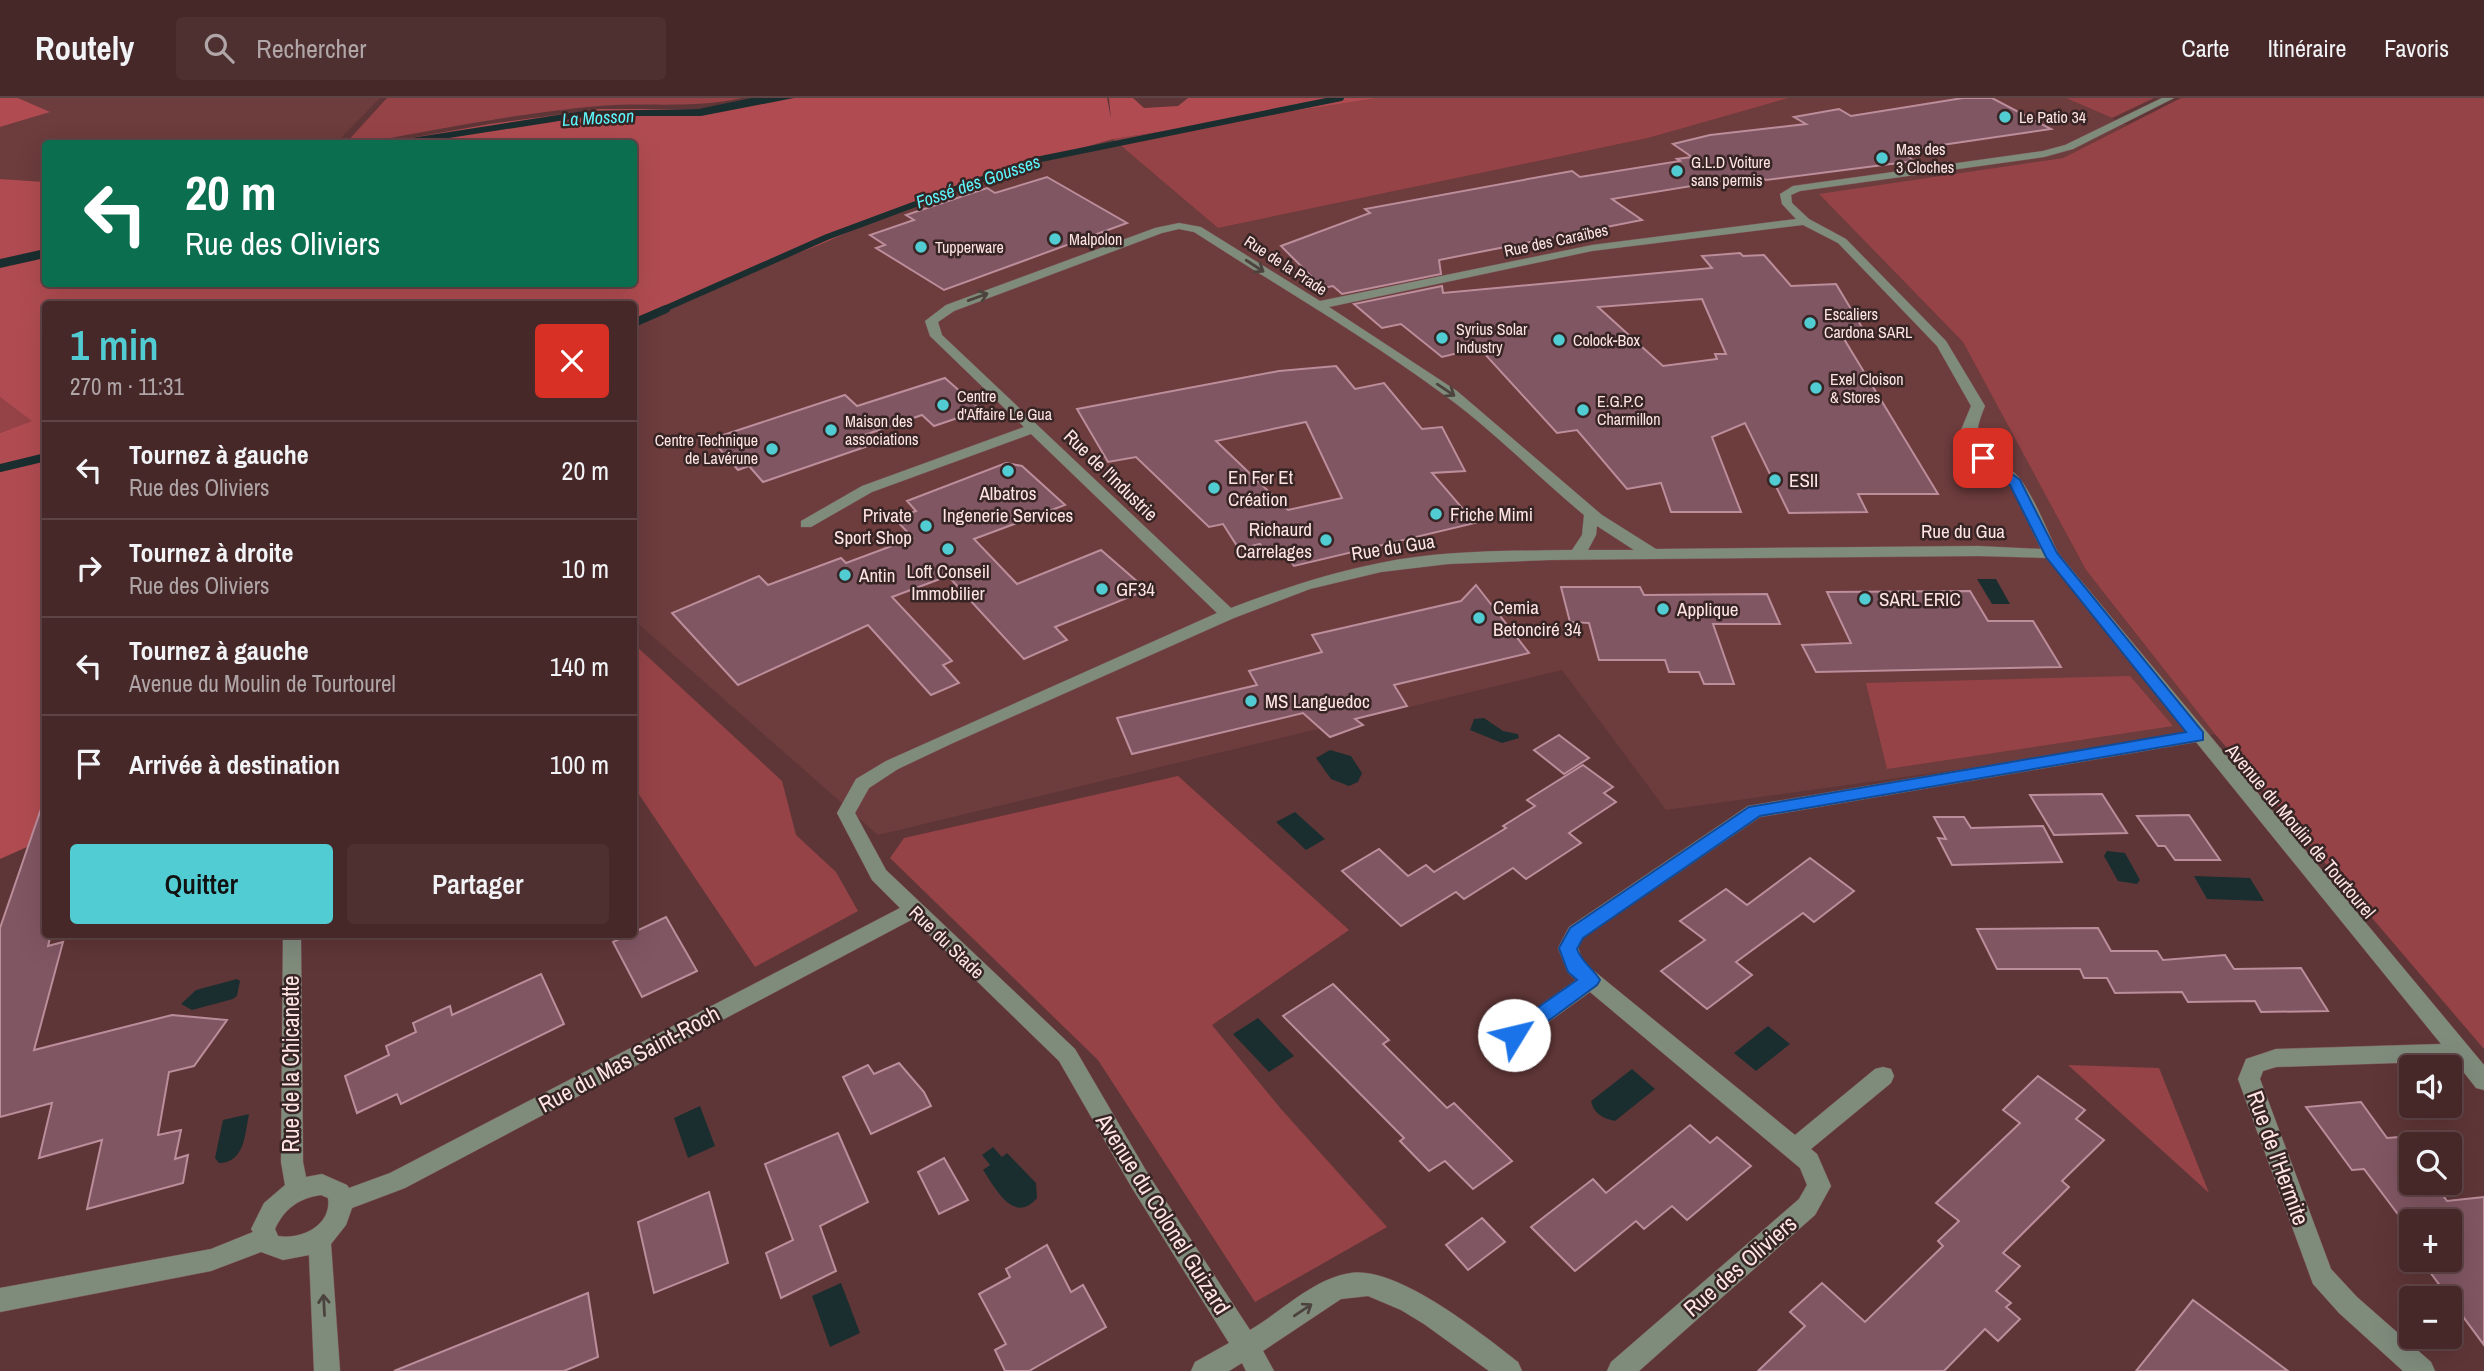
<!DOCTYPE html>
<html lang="fr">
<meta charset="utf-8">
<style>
:root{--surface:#472829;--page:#4e3031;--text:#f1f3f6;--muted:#b0a6a8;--line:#5f4446;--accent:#51ccd2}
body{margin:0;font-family:"Archivo Narrow",sans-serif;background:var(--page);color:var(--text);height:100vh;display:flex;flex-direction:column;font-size:26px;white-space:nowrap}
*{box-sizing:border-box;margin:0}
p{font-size:23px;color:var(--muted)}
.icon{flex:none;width:38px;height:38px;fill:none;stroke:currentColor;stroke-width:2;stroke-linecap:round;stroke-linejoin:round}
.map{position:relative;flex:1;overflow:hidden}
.details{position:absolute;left:42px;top:203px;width:595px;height:637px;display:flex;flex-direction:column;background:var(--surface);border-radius:7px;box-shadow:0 7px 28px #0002,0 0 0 2px var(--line)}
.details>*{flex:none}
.hud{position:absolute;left:42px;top:42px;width:595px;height:147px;border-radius:7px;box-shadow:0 7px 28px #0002,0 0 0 2px var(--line);background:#0b6e4f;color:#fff;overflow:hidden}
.tools{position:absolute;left:2399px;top:957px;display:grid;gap:14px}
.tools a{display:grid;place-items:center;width:63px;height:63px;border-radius:7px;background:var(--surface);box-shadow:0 7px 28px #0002,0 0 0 2px var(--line);font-size:35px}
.pin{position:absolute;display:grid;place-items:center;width:60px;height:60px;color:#fff;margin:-30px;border-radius:14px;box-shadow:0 4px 10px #0006}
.me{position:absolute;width:77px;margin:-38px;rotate:54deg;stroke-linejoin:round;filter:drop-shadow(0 0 5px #0008)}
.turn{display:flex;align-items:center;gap:24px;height:147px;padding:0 28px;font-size:32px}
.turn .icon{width:91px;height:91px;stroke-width:2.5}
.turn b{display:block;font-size:49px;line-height:60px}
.round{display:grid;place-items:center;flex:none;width:74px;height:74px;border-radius:7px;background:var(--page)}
.headline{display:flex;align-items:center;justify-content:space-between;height:119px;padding:0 28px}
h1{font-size:42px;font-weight:600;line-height:52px;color:var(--accent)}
.cta{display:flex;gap:14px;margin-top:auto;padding:14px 28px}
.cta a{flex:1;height:80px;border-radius:7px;background:var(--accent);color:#111;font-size:28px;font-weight:600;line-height:80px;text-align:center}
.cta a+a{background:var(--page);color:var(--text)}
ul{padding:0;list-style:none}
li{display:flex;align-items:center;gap:21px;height:98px;padding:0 28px;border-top:2px solid var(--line)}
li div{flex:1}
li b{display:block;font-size:26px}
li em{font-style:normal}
header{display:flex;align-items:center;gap:42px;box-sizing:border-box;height:98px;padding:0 35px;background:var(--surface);border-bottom:2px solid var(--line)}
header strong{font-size:33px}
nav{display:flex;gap:38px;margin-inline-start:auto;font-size:24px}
.search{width:490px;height:63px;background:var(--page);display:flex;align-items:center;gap:18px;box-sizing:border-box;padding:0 24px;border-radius:7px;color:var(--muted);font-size:26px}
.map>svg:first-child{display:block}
.built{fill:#6d3c3d}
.green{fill:#964347}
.forest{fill:#b04c51}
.water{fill:#1a2e2f}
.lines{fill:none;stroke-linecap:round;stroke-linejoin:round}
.stream-far1{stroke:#1a2e2f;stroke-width:6}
.stream{stroke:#1a2e2f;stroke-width:8}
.building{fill:#805663;stroke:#bc8d9b;stroke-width:2;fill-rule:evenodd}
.minor-casing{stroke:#7c5556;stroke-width:1}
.minor{fill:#7f8c7c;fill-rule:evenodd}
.oneway{stroke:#4d433e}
.route{fill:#1a73e8;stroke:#114b97;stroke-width:2}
.poi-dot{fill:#51ccd2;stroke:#372424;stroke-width:2.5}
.labels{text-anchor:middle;stroke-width:5;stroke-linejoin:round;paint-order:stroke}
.far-poi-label{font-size:16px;fill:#ffe4e3;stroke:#372424;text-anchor:start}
.far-street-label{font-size:16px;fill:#ffe4e3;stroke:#372424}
.far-water-label{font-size:18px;font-style:italic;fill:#5bf7fd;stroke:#372424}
.street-label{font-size:19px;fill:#ffe4e3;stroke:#372424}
.poi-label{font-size:19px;fill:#ffe4e3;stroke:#372424;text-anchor:start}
.near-street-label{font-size:23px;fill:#ffe4e3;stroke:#372424}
</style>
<header>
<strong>Routely</strong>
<div class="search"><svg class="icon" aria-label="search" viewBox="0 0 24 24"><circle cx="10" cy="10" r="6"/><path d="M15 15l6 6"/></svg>Rechercher</div>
<nav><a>Carte</a><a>Itinéraire</a><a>Favoris</a></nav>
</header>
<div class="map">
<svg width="2484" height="1273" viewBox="0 0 2484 1273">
<rect width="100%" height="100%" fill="#5f3637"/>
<g class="built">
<path d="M18 0H380L336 45 46 46 45 84 0 81V29L49 14Z"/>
<path d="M1789 0H2066L2127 27 2063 60 1820 97 1963 244 2086 472 2215 636 1666 712 1562 572 878 737 634 522V220L819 147 959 86 1113 41 1218 130 1648 40Z"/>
</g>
<g class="green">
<path d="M387 0H742C694 11 647 4 598 8 519 15 441 31 363 45H346Z"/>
<path d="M1378 0H1789L1648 40 1218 130 1113 41Z"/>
<path d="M2066 0H2154L2112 20Z"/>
<path d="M2181 0H2484V951L2215 636 2086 472 1963 244 1819 96 2063 60Z"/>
<path d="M0 299 33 323 0 335Z"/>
<path d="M634 546 782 683 796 737 836 774 858 813 755 869 634 689Z"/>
<path d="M2130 578 2173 628 1887 671 1866 585Z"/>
<path d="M1178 678 1349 832 1212 927 1281 1011 1387 1129 1255 1204 1098 962 890 760 904 740Z"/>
<path d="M2068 967 2159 970 2209 1095Z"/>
</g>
<g class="forest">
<path d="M0 0H18L50 14 0 29Z"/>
<path d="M752 0H1107L1111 21 1109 0H1133L1144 10 1178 8 1188 0H1378L1113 41 959 86 819 147 634 220V206H46L45 741 0 761V335L32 323 0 299V81L45 84 46 186H634V46L382 45 490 26 600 11H699Z"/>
</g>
<g class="water">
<path d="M751 0H794L701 18H591L417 45H379L583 13 698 11Z"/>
<path d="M45 151V160L0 170V161Z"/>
<path d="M1977 481H1996L2010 506H1992Z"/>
<path d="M1484 620 1503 633 1518 636 1519 640 1502 645 1470 632 1474 621Z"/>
<path d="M1330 652 1351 658 1362 675 1358 684 1349 688 1331 681 1316 660Z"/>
<path d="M1295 714 1325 741 1306 752 1276 724Z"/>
<path d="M2107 753 2125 755 2140 782 2137 786 2118 783 2104 758Z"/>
<path d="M2194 778 2250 780 2264 803 2207 801Z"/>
<path d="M237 881 240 883 237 898 233 901 192 912 181 906 196 892Z"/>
<path d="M1258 920 1294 958 1269 974 1233 936Z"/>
<path d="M1768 928 1790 946 1756 973 1734 955Z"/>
<path d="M1632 971 1655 991 1615 1023C1602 1020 1594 1016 1591 1003Z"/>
<path d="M700 1008 715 1048 688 1060 674 1020Z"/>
<path d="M249 1016C245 1035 245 1065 219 1065L215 1060 223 1022Z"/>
<path d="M993 1049 1002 1059 1007 1055 1036 1085 1037 1100C1014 1127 996 1091 983 1072L990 1067 982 1057Z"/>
<path d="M841 1185 860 1235 830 1249 812 1198Z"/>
</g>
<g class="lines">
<path class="stream-far1" d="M662 212 827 139 1031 63 1341 0"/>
<g class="stream">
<path d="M634 225 666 211"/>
<path d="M0 370 46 359"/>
</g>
</g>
<g class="building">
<path d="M1963 0H1992L2051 31 1901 53 1914 63 1766 82 1758 77 1612 101 1642 122 1439 162 1441 176 1342 196 1333 188 1323 190 1281 148 1370 115 1365 111 1572 73 1580 79 1680 63 1677 61 1692 59 1673 46 1710 37 1806 26 1794 19 1839 11 1851 18Z"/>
<path d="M1047 79 1127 125 944 192 876 150 885 147 870 137 914 122 906 117 987 90 995 95Z"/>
<path d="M1740 155 1743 158 1764 157 1791 188 1836 186 1866 236H1841L1938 396H1858L1867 414 1789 415 1745 325 1712 339 1741 414H1671L1661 385 1627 391 1577 332 1557 335 1484 255 1480 256 1474 251 1442 259 1401 226 1382 230 1354 206 1442 188 1443 195 1712 170 1702 158ZM1702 201 1726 256H1715L1717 261 1663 268 1598 209Z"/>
<path d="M1336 268 1355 291 1384 285 1422 331 1442 329 1465 373 1432 375 1475 425 1294 468 1284 455 1268 458 1260 446 1239 451 1223 426 1209 429 1136 359 1108 364 1077 311 1279 273ZM1306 324 1342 400 1288 412 1216 343Z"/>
<path d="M945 280 981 312 934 328 922 317 856 340 865 349 763 384 749 368 738 372 711 341 845 297 857 308Z"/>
<path d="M1006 365 1022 368 1065 407 974 441 1017 486 1101 452 1147 492 1055 529 1067 542 1024 561 948 478 892 499 952 563 943 567 959 585 931 597 868 527 738 587 672 515 759 478 768 487 841 460 846 465 913 440 894 420 916 413 907 403Z"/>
<path d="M1476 487 1529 555 1394 587 1407 608 1355 621 1363 627 1330 639 1303 615 1132 656 1117 620 1257 587 1249 573 1322 554 1312 537 1461 503Z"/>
<path d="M1561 489H1640L1644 497 1767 496 1780 526H1713L1734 586H1704L1699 574H1669L1665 562H1599L1589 525 1570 524Z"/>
<path d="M1970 493 1988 523H2033L2061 569 1816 574 1802 547 1851 545 1827 494Z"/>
<path d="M1559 637 1589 660 1564 676 1534 652Z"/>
<path d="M1583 667 1613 689 1604 695 1616 704 1569 735 1581 745 1526 781 1513 770 1464 801 1456 794 1401 828 1342 773 1379 751 1408 778 1426 767 1434 774 1506 730 1503 728 1535 708 1527 702Z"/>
<path d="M2102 696 2127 735 2054 737 2030 697Z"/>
<path d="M41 711 46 712V836H51L48 848 63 844 34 952 172 917 227 922 194 968 169 974 158 1037 181 1032 175 1061 188 1057 183 1085 87 1111 102 1042 39 1060 52 1005 0 1019V830Z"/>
<path d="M2189 717 2220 762H2175L2165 748H2158L2137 718Z"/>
<path d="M1934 719H1964L1971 730 2043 728 2062 764 1952 767 1938 740 1946 741Z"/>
<path d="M1810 760 1854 793 1814 824 1803 815 1736 864 1752 877 1707 911 1661 873 1705 842 1680 823 1726 791 1747 807Z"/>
<path d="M666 819 697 873 642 899 613 844Z"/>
<path d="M2098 830 2111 853H2157L2163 862 2225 857 2234 871 2301 870 2328 913 2261 914 2255 903 2188 904 2182 894 2115 895 2107 880H2084L2080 871H1997L1977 831Z"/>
<path d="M541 876 564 926 401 1006 397 996 357 1015 345 978 389 957 386 948 416 934 413 925 450 908 452 917Z"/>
<path d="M1333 886 1389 942 1383 946 1447 1010 1454 1005 1512 1063 1473 1091 1445 1063 1429 1073 1400 1043 1404 1040 1283 918Z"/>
<path d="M899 965 924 994 931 1008 871 1036 843 979 868 967 874 976Z"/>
<path d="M2038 978 2085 1012 2076 1021 2104 1042 2062 1083 2069 1089 2003 1155 2020 1168 1996 1193 2011 1205 2006 1209 2020 1221 1998 1243 1985 1231 1944 1273H1758L1805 1228 1790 1214 1822 1185 1865 1224 1943 1148 1938 1143 1959 1123 1936 1105 2020 1025 2003 1012Z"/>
<path d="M2361 1004 2387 1040 2399 1039 2412 1056V1085H2434L2447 1103 2484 1099V1247L2421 1162H2450V1124H2412V1135L2364 1071 2352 1072 2306 1009Z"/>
<path d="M1690 1027 1710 1045 1717 1039 1751 1068 1687 1122 1672 1108 1644 1131 1636 1123 1575 1173 1531 1129 1593 1081 1606 1095Z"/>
<path d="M838 1035 868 1104 820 1128 836 1173 781 1200 766 1155 793 1142 765 1066Z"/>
<path d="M944 1060 968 1102 939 1116 918 1074Z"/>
<path d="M709 1094 728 1165 654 1195 638 1124Z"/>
<path d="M1482 1120 1505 1144 1468 1172 1446 1147Z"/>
<path d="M1047 1147 1071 1194 1083 1187 1106 1229 1029 1273H1005L995 1252 1006 1246 979 1196 1010 1179 1006 1171Z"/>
<path d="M588 1195 598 1259 564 1273H394Z"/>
<path d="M2193 1202 2288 1273H2136Z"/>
</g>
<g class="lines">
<g class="minor-casing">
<path id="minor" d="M2162 0H2174L2073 51 2044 59 1800 93 1791 97 1792 105 1809 121 1846 141 1946 243 1985 308C1960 367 2000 350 2023 385 2037 406 2047 432 2058 455L2484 967V992L2476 990 2455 963 2276 969 2263 973 2260 981 2331 1171 2357 1199 2431 1264 2435 1273H2403L2339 1215 2313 1186 2238 981 2246 961 2276 951 2441 946 2196 644 1760 719 1583 840 1578 850 1583 864 1795 1037 1875 971 1883 969 1891 971 1894 978 1891 985 1811 1051 1817 1056 1831 1088 1815 1117 1639 1273H1607L1611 1264 1799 1101 1807 1087 1800 1070 1590 894 1503 957 1495 960 1487 957 1484 951 1487 945 1576 882 1568 875 1558 850 1569 829 1748 708 2187 634 2047 460 1978 458 1550 462 1448 466 1381 474 1310 491 1234 520 953 645 898 671 869 690 855 715 886 772 1075 951 1148 1076 1250 1232C1281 1214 1314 1180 1351 1175 1398 1168 1482 1236 1518 1264L1522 1273H1489L1424 1226 1401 1212 1368 1198 1341 1201 1263 1253 1274 1273H1246L1242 1265 1229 1273H1191L1195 1264 1229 1245 1132 1090 1059 963 913 821 405 1090 352 1110 346 1127 331 1146 340 1273H314L309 1157 283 1162 261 1154 211 1173 0 1214V1190L211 1151 253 1134 251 1131 264 1105 285 1087 281 1064 283 836H299L301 840 303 1064 306 1079 322 1076 347 1087 349 1090 390 1075 900 810 872 782 837 715 856 681 886 663 1217 515 1031 336 872 394 811 429H801V423L862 388 1024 329 930 238 925 223 946 207 1155 130 1179 125 1201 129 1320 203 1592 147 1796 121 1782 106 1780 96 1793 88 2043 53 2065 47ZM1803 127 1838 145 1937 248 1971 308 1961 332 1964 346 1978 363 2010 387 2041 451 1978 448 1656 451 1602 417 1457 293 1329 209 1592 153ZM1179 131 1194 134C1279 189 1365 238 1447 299 1496 335 1538 379 1584 417L1582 437 1572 452C1509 453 1442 452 1380 465 1328 475 1279 492 1231 510L942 237 938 224 954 213 1162 135ZM1597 428 1634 452H1588L1596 437ZM321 1097 328 1100C332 1127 302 1142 278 1138L275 1131C284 1111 299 1100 321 1097Z"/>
</g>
<use href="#minor" class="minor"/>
</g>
<defs><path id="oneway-shaft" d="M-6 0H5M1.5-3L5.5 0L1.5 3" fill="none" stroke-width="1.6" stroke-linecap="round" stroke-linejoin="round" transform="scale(1.75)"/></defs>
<g class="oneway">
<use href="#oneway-shaft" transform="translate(1255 168) rotate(33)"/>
<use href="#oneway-shaft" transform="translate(978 199) rotate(-20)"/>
<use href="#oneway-shaft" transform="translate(1446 292) rotate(34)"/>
<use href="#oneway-shaft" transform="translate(324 1207) rotate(-93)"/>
<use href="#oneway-shaft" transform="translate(1303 1212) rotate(-34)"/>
</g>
<path class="route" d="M1978 357H1987L2020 382 2057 455 2203 634V642L1760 718 1583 840 1577 851C1582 865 1593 870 1600 882L1597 887 1521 943H1507L1504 937 1507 931 1577 882 1568 874 1559 850 1570 830 1749 709 2186 634 2046 459 2010 387 1978 363Z"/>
<g class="poi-dot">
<circle cx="2005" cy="19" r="7"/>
<circle cx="1882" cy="60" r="7"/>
<circle cx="1677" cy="73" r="7"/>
<circle cx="1055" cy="141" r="7"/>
<circle cx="921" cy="149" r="7"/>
<circle cx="1810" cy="225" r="7"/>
<circle cx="1442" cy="240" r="7"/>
<circle cx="1559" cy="242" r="7"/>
<circle cx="1816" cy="290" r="7"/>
<circle cx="943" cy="307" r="7"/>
<circle cx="1583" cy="312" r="7"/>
<circle cx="831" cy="332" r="7"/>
<circle cx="772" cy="351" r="7"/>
<circle cx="1008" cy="373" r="7"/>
<circle cx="1775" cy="382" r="7"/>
<circle cx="1214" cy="390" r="7"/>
<circle cx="1436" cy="416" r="7"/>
<circle cx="926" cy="428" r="7"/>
<circle cx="1326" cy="442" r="7"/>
<circle cx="948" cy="451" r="7"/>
<circle cx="845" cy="477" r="7"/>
<circle cx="1102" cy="491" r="7"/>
<circle cx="1865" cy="501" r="7"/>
<circle cx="1663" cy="511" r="7"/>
<circle cx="1479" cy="520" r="7"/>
<circle cx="1251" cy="603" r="7"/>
</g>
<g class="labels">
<g class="far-poi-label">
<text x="2019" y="25">Le Patio 34</text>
<text x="1896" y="57">Mas des<tspan x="1896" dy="18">3 Cloches</tspan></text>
<text x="1691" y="70">G.L.D Voiture<tspan x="1691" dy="18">sans permis</tspan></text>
<text x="1069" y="147">Malpolon</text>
<text x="935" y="155">Tupperware</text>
<text x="1824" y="222">Escaliers<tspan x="1824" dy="18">Cardona SARL</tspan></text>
<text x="1456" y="237">Syrius Solar<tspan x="1456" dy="18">Industry</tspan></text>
<text x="1573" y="248">Colock-Box</text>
<text x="1830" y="287">Exel Cloison<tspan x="1830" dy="18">&amp; Stores</tspan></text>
<text x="957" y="304">Centre<tspan x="957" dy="18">d'Affaire Le Gua</tspan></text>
<text x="1597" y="309">E.G.P.C<tspan x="1597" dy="18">Charmillon</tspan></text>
<text x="845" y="329">Maison des<tspan x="845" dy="18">associations</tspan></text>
<text x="758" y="348" text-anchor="end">Centre Technique<tspan x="758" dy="18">de Lavérune</tspan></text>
</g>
<g class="far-street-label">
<text transform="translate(1556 142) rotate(-12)" y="6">Rue des Caraïbes</text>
<text transform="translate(1286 167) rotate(33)" y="6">Rue de la Prade</text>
</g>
<g class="far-water-label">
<text transform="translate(598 20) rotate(-3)" y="6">La Mosson</text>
<text transform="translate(978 84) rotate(-19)" y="6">Fossé des Gousses</text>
</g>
<g class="street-label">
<text transform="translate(1111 377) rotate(44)" y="7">Rue de l'Industrie</text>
<text x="1963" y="440">Rue du Gua</text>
<text transform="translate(1393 449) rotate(-9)" y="7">Rue du Gua</text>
<text transform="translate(2301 733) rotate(50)" y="7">Avenue du Moulin de Tourtourel</text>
<text transform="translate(947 844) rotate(44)" y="7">Rue du Stade</text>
</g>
<g class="poi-label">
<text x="1228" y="386">En Fer Et<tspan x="1228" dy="22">Création</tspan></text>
<text x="1789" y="389">ESII</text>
<text x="1008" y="402" text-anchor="middle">Albatros<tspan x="1008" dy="22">Ingenerie Services</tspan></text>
<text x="1450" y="423">Friche Mimi</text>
<text x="912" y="424" text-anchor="end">Private<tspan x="912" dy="22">Sport Shop</tspan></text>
<text x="1312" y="438" text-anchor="end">Richaurd<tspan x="1312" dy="22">Carrelages</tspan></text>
<text x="948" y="480" text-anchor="middle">Loft Conseil<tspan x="948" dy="22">Immobilier</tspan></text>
<text x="859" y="484">Antin</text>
<text x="1116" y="498">GF34</text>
<text x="1879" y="508">SARL ERIC</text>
<text x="1493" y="516">Cemia<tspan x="1493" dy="22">Betonciré 34</tspan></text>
<text x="1677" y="518">Applique</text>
<text x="1265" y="610">MS Languedoc</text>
</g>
<g class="near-street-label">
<text transform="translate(629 961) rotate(-28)" y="8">Rue du Mas Saint-Roch</text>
<text transform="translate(291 966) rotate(-90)" y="8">Rue de la Chicanette</text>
<text transform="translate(2278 1060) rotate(70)" y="8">Rue de l'Hermite</text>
<text transform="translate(1163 1116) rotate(58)" y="8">Avenue du Colonel Guizard</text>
<text transform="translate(1740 1168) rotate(-41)" y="8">Rue des Oliviers</text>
</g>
</g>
</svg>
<div class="tools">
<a><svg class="icon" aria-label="sound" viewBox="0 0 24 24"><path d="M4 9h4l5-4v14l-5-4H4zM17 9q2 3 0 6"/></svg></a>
<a><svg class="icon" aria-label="search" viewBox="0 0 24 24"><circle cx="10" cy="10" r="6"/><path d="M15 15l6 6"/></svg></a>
<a>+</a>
<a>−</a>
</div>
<div class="pin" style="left:1983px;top:360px;background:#d93025"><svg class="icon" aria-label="arrive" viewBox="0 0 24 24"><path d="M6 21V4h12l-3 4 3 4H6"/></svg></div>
<svg class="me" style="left:1514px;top:937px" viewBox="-20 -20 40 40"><circle r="19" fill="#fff"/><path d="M0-13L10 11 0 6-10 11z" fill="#1a73e8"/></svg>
<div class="hud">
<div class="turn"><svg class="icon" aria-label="left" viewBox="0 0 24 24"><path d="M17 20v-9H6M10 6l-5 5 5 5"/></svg><div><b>20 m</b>Rue des Oliviers</div></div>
</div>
<section class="details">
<div class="headline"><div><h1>1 min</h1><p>270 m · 11:31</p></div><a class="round" style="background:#d93025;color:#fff"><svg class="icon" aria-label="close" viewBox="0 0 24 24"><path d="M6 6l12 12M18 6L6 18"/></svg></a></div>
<ul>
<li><svg class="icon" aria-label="left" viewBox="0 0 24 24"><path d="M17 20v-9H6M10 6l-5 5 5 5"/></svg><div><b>Tournez à gauche</b><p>Rue des Oliviers</p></div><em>20 m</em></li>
<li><svg class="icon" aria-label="right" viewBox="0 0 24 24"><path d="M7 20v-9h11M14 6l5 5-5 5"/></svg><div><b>Tournez à droite</b><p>Rue des Oliviers</p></div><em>10 m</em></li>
<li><svg class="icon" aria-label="left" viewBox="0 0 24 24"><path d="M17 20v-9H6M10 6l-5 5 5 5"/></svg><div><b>Tournez à gauche</b><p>Avenue du Moulin de Tourtourel</p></div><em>140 m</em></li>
<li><svg class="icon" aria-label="arrive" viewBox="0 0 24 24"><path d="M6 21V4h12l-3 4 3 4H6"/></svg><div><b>Arrivée à destination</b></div><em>100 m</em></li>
</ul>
<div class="cta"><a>Quitter</a><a>Partager</a></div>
</section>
</div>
